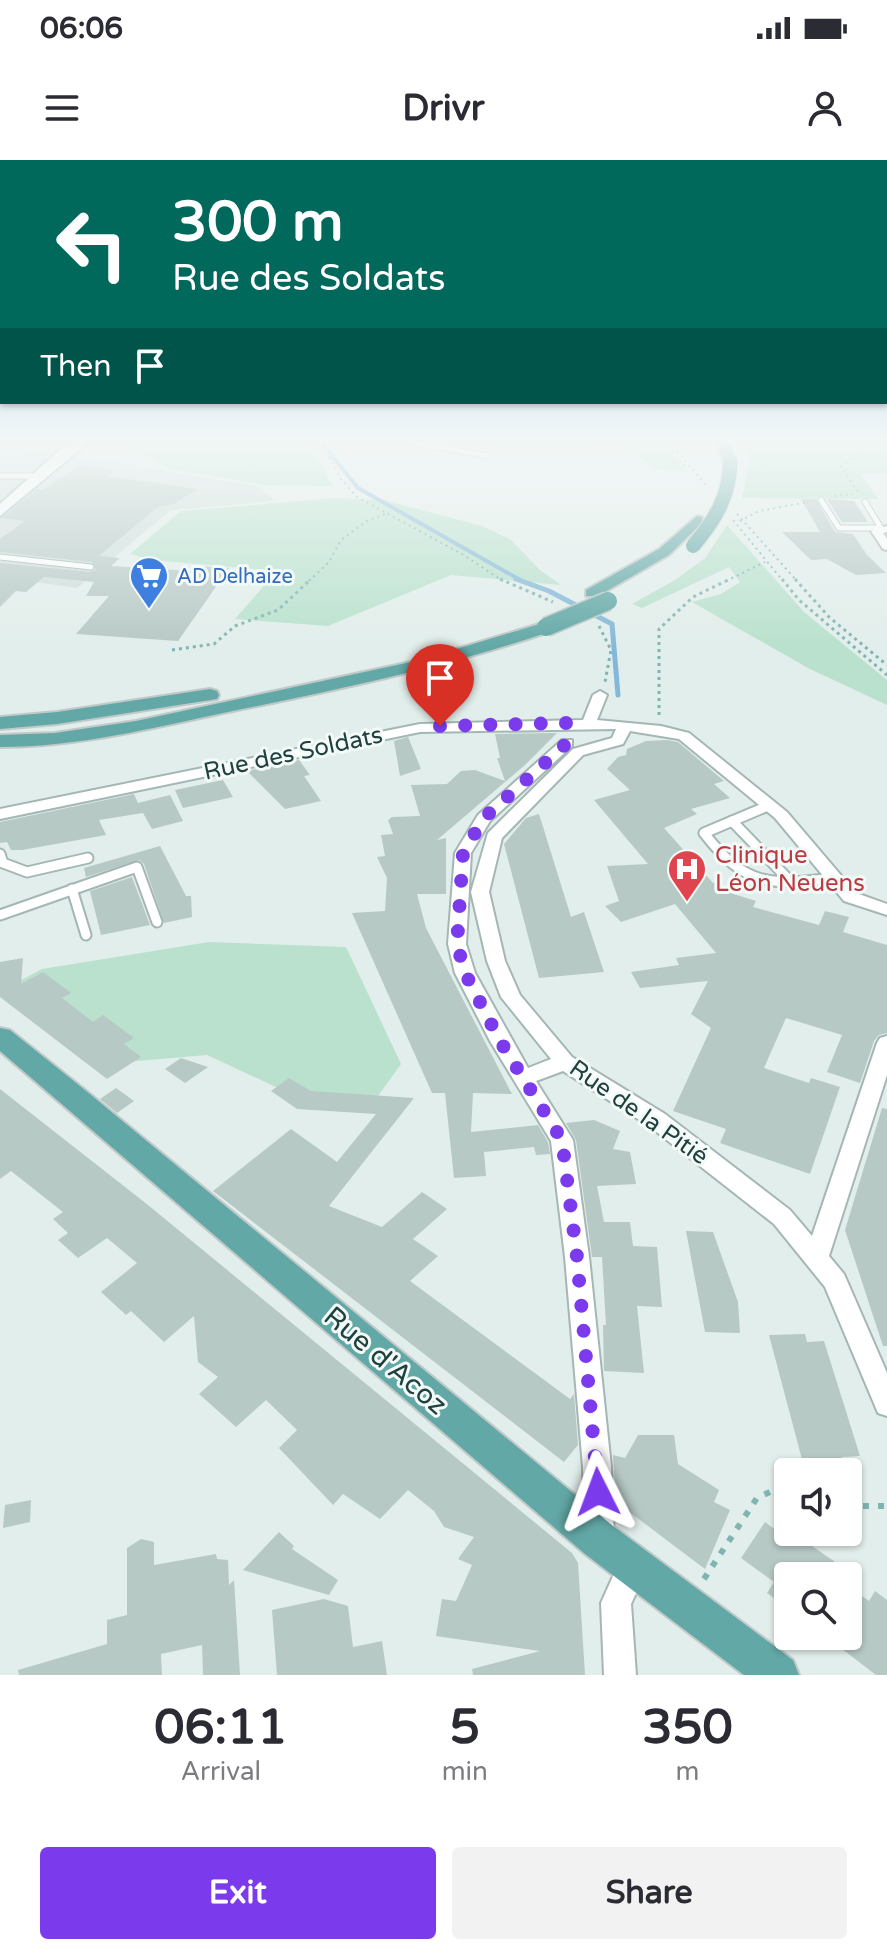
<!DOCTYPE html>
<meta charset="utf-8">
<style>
:root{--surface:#fff;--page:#f2f2f3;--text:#2b2b33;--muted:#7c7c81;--accent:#7c3aed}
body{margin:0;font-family:"Varela Round",sans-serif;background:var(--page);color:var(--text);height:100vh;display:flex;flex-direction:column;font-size:30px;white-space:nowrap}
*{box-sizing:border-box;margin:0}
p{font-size:26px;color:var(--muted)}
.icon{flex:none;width:44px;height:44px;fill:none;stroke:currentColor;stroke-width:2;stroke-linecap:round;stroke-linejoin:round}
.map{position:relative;height:1515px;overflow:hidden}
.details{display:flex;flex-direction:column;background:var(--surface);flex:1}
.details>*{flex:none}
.hud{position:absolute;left:0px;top:0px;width:888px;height:244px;box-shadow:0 2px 6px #0004;background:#00695c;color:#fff;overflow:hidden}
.controls{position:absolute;left:774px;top:1298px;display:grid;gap:16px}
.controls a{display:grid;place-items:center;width:88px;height:88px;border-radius:8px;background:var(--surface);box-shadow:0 2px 6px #0004;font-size:40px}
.pin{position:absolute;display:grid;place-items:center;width:68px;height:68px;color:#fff;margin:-82px -34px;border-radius:50% 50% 50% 0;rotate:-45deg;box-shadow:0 0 8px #0007}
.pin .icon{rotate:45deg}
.me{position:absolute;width:88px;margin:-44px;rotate:357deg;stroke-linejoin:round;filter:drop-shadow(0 0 6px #0008)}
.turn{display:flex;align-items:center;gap:28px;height:168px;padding:0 40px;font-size:36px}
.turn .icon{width:104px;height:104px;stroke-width:2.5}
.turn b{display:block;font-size:56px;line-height:68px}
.then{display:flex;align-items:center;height:76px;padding:0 40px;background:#0003;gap:16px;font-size:30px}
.eta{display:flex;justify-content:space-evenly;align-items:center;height:136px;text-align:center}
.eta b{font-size:48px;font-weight:800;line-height:56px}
.button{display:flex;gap:16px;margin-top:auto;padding:16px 40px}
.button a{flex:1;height:92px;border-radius:8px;background:var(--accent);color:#fff;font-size:32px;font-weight:800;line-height:92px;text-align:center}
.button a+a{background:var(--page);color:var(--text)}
.status{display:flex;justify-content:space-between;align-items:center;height:56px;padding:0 40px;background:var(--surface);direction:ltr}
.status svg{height:22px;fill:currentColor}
header{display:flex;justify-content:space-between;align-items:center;height:104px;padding:0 40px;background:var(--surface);font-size:36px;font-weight:800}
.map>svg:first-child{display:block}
.built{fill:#d0dedb}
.green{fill:#b9e1cd}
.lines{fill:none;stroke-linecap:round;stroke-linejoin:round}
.stream-far1{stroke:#84b8d8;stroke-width:4}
.stream{stroke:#84b8d8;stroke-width:5}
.building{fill:#b7c9c5}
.service-far1-casing{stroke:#a4b7b4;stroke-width:7}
.service-casing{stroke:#a4b7b4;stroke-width:13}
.minor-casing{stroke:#a4b7b4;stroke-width:4}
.secondary-casing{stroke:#9fbbb7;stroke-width:4}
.primary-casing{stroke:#c1cac9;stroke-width:4}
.path-far2{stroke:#7fb5b0;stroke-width:2;stroke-dasharray:2 4;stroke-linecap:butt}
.path-far1{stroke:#7fb5b0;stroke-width:3;stroke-dasharray:3 4;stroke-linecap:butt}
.path{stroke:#7fb5b0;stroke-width:6;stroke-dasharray:6 9;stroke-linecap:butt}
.service-far1{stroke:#fff;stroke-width:5}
.service{stroke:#fff;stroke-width:9}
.minor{fill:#fff;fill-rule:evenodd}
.secondary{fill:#fff;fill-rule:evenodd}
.primary{fill:#62a8a6;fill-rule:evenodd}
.primary-bridge-far1-casing{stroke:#c1cac9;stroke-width:16;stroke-linecap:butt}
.primary-bridge-casing{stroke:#c1cac9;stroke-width:21;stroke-linecap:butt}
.primary-bridge-far1{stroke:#62a8a6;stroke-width:14}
.primary-bridge{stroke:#62a8a6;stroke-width:18}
.route{stroke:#7c3aed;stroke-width:14;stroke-dasharray:0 25.2}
.labels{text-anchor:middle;stroke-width:6;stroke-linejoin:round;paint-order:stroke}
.far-shop-label{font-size:20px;fill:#366cbe;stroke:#f3faf8;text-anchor:start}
.street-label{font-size:24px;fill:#20413f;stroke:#f3faf8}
.health-label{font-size:24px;fill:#be3a42;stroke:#f3faf8;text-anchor:start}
.near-street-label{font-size:28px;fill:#20413f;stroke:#f3faf8}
</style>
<div class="status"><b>06:06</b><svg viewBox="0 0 49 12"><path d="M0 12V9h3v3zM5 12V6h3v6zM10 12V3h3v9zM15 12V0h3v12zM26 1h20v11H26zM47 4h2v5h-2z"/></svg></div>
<header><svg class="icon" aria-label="menu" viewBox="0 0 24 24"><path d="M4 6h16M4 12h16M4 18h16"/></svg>Drivr<svg class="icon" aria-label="person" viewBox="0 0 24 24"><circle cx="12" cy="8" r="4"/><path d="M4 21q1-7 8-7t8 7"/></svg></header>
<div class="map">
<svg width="887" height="1515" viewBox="0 0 887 1515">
<rect width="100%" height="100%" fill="#e2eeeb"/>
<path class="built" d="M0 284 257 326 275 341 171 350 77 428 0 417Z"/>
<g class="green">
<path d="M154 277H297L322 305 333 326 265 325 169 309 130 287Z"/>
<path d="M474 277H660L685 311 653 308 622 281 573 288 476 284Z"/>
<path d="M739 277H887V313L861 314 878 339 742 338 750 298Z"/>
<path d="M334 338 384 340 482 366 510 379 540 410 561 425 451 415 328 466 235 459 277 411 152 400 130 394 181 351Z"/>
<path d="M727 365 804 452 887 520V545L808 508 692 442 721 434 740 422 729 407 642 448 632 444 675 420 705 398Z"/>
<path d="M209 782 346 787 401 904 378 936 319 947 207 895 90 905 14 824 42 809Z"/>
</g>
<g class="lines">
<path class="stream-far1" d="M317 277 358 328 522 421"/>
<path class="stream" d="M516 419 549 431 612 464 618 535"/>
</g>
<g class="building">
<path d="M79 306 115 310 107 316 197 329 174 344 158 347 99 396 120 398 111 406 191 411 195 406 229 408 178 481 76 474 109 436H86L94 422 44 417 26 432 16 431 0 447V403L90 412 96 410 92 402 0 392V379L25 361 2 358 37 329 43 330Z"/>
<path d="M801 339H816L835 372 853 374 867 395 886 413 856 415 827 399 811 400 782 372H820Z"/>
<path d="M827 339 854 341 868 362H842Z"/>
<path d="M557 573 525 605 437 680 446 678V734H417L426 768 512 934 473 933 471 972 538 965 548 982 550 994 536 995 534 987 484 992 486 1016 454 1018 445 933H432L352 753 385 751 387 718 377 697 385 696 381 675 393 674 388 660 392 657 420 656 411 625 447 624 461 611 475 610 505 621 497 598H500L495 574Z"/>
<path d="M408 577 421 609 400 616 394 581Z"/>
<path d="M667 580 678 582 724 621 714 624 730 638 691 649 697 654 664 668 713 723 718 722 727 732 756 741 753 747 819 765 825 751 849 757 843 772 887 785V873L879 875 874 881 860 923 827 912 842 875 786 858 764 908 809 923 811 918 840 927 810 1014 720 983 726 969 673 951 711 868 691 854 708 821 640 828 631 812 679 805 676 798 716 793 675 744 621 762 605 746 619 741 607 706 648 704 594 640 630 630 607 609 618 597 626 595 627 589 646 581Z"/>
<path d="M299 600 310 615 304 616 321 641 285 649 247 611Z"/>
<path d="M223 620 233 637 183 648 175 630Z"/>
<path d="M134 634 138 643 170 635 183 661 152 669 143 653 99 660 106 675 22 690H11L7 682 0 683V662Z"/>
<path d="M539 654 571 757 584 752 604 812 539 818 504 684 526 658Z"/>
<path d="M160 686 186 736H191L192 757 164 763 144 704 139 700 86 717 84 708Z"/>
<path d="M132 717 150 765 101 775 90 731Z"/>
<path d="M23 798 21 824 43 812 71 833 62 838 93 862 103 855 134 878 124 884 141 897 107 919 0 837V802Z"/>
<path d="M181 898 208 907 185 923 165 909Z"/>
<path d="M289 918 311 931 414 938 329 1046 382 1067 422 1032 447 1049 413 1079 438 1096 410 1121 570 1239 574 1234 578 1285 564 1302 213 1031 291 969 337 1002 376 954 297 949 271 931Z"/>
<path d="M116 928 134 941 117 953 100 939Z"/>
<path d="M0 929 148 1045 572 1393 578 1403 585 1515H473L472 1509 540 1491 436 1476 442 1439 456 1441 472 1405 458 1399 474 1377 444 1367 434 1351 408 1330 380 1359 343 1334 333 1345 279 1288 297 1270 266 1240 236 1267 199 1234 218 1217 198 1202 194 1156 164 1182 131 1151 126 1155 101 1132 137 1103 107 1078 78 1098 58 1080 68 1073 53 1059 63 1052 11 1011 0 1019Z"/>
<path d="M882 948 887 949V1186H883L845 1070Z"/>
<path d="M594 960 620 971 613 989 630 992 636 1024 597 1026 604 1062H630L633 1086 657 1087 662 1147 637 1146 644 1213 604 1211 603 1165H606L602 1097H592L576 980 566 963Z"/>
<path d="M686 1071 713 1072 738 1142 740 1173 705 1172Z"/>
<path d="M805 1174 807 1182 824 1181 860 1296 842 1297 844 1306 804 1307 769 1175Z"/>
<path d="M638 1275H674L678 1304 719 1330 714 1342 730 1350 705 1409 616 1342 613 1295 625 1298Z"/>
<path d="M31 1340 30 1362 3 1368 5 1345Z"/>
<path d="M765 1362 797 1386 802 1379 838 1404 830 1416H788V1448L767 1433 774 1422 741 1398Z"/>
<path d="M279 1372 294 1386 292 1389 338 1420 329 1435 243 1410Z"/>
<path d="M141 1379 154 1382V1405L216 1394 217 1399 228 1400 229 1425 234 1420 240 1515H203L202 1485 161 1494 162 1515H19L18 1510 107 1484V1460L127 1455V1388Z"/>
<path d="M848 1426 869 1441 875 1431 887 1440V1515H876L825 1476H848Z"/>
<path d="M324 1439 348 1446 353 1487 382 1481 387 1515H277L272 1450Z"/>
</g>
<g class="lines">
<g class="service-far1-casing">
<g id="service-far1">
<path d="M382 277 488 296"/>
<path d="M0 316H40"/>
<path d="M821 340 839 368H881"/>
<path d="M865 342 881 368"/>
<path d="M0 397 91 407"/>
</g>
</g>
<g class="service-casing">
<g id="service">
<path d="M770 645 704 673C745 726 769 726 833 718"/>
<path d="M732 661 791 722"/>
<path d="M0 694 3 703 27 712 88 698"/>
<path d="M72 729 86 775"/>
<path d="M0 755 137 707 157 762"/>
</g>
</g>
<g class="minor-casing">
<g id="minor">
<path d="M887 366V372L883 373 887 379V390L883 389 871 371Z"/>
<path d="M600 531 607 535 597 560 661 566 689 573 787 652 856 733 887 744V755L844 741 775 658 679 579 630 571 623 584 583 595 502 678 489 732 505 801 520 835 572 897 665 954 790 1050 812 1076 877 883 880 878 887 876V915L829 1096 844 1114 887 1213V1256L878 1253 825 1127 774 1064 649 966 563 911 536 921 573 980 589 1097 611 1307 614 1377 609 1387 599 1392 589 1387 584 1377 583 1307 565 1097 551 981 490 881 455 813 448 784 455 693 478 655 562 580H572V586L490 661 471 693 466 784 475 813 528 908 551 899 501 837 487 801 471 732 488 673 573 589 612 578 616 569 420 572 0 659V649L420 564 583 560 593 535Z"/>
<path d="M633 1392 644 1396 648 1407 631 1444 636 1515H604L601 1443 622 1396Z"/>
</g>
</g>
<g class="secondary-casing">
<path id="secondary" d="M80 277H95L0 356V344L62 288Z"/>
</g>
<g class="primary-casing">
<g id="primary">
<path d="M715 277H727L737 303 735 306H725Z"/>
<path d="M697 356 702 357V363L669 395 598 436H586V430L659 389Z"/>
<path d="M546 462 552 463 554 467 552 471C446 507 337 530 228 552 152 568 78 587 0 587V575L55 573 136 561 420 500Z"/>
<path d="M210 529 217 531 219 535 217 539 57 564 0 569V557L57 552Z"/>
<path d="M0 868 10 870 85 930 613 1366 793 1500 799 1515H744L585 1394 0 891Z"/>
</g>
</g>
<g class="path-far2">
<path d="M307 277 331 299 340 318 357 337 462 394 503 421"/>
<path d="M661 277 683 305 689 306"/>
<path d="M666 277 708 328"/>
<path d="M784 277 832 284 887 278"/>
<path d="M858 332 841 307 872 281"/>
<path d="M834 336 853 334"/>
<path d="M737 354 797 421"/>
<path d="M733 360 783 421"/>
<path d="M740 361 759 351 808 342"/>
<path d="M309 421 329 402 341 380 367 361 385 354"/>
<path d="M726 421 765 402"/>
</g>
<g class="path-far1">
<path d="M500 419 553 442"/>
<path d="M782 419 799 440 887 515"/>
<path d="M795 419 829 457 887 505"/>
<path d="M599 466 611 490 605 522"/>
<path d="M172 490 214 484 235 466 278 450 311 419"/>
<path d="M659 555V469L693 437 730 419"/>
</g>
<g class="path">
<path d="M848 1346H887"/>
<path d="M704 1419 757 1338 772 1331 788 1335"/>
</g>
<use href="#service-far1" class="service-far1"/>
<use href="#service" class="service"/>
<use href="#minor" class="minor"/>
<use href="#secondary" class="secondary"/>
<use href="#primary" class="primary"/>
<g class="primary-bridge-far1-casing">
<path id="primary-bridge-far1" d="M693 386C714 361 730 336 730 303"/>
</g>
<g class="primary-bridge-casing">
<path id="primary-bridge" d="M546 467 608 441"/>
</g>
<use href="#primary-bridge-far1" class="primary-bridge-far1"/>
<use href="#primary-bridge" class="primary-bridge"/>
</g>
<linearGradient id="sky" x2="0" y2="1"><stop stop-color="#80b6e2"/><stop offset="0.57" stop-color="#f2f7f6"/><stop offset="1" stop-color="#f2f7f6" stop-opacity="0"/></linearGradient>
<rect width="887" height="489" fill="url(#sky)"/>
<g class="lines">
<path class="route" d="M440 566 567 563V583L484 658 463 693 457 784 465 813 500 881 562 980 577 1097 598 1332"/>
</g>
<defs>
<g id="supermarket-pin" transform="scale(2)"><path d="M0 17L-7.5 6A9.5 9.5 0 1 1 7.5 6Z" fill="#3f7fe0" stroke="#f3faf8"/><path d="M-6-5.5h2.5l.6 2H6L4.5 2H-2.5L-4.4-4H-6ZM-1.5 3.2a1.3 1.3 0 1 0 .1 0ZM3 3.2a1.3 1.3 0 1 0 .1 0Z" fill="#fff"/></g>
<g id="hospital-pin" transform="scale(2)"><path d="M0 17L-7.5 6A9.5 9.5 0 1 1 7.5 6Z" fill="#e0444e" stroke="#f3faf8"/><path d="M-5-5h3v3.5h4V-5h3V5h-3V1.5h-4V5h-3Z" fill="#fff"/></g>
</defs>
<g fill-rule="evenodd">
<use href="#supermarket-pin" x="149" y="416"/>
<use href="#hospital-pin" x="687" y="709"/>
</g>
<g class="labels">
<g class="far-shop-label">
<text x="177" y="423">AD Delhaize</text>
</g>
<g class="street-label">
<text transform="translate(293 593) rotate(-12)" y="8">Rue des Soldats</text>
<text transform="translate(639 952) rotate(35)" y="8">Rue de la Pitié</text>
</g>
<g class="health-label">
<text x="715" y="703">Clinique<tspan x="715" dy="28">Léon Neuens</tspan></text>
</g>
<g class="near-street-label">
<text transform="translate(386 1200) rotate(40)" y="10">Rue d'Acoz</text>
</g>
</g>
</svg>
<div class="controls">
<a><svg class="icon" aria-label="sound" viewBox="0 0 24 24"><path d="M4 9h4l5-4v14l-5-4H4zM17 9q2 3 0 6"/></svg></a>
<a><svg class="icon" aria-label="search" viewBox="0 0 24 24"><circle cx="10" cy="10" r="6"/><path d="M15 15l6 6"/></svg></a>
</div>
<div class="pin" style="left:440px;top:566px;background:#d93025"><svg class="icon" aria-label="arrive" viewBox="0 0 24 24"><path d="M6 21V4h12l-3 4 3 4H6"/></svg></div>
<svg class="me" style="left:598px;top:1332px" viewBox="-20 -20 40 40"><path d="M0-17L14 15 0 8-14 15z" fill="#7c3aed" stroke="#fff" stroke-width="4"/></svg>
<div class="hud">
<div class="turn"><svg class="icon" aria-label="left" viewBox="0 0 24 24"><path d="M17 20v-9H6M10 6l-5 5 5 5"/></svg><div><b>300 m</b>Rue des Soldats</div></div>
<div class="then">Then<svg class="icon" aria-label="arrive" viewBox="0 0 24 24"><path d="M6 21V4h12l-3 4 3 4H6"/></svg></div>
</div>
</div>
<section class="details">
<div class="eta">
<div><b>06:11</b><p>Arrival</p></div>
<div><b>5</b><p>min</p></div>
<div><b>350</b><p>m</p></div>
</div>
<div class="button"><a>Exit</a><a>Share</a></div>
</section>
